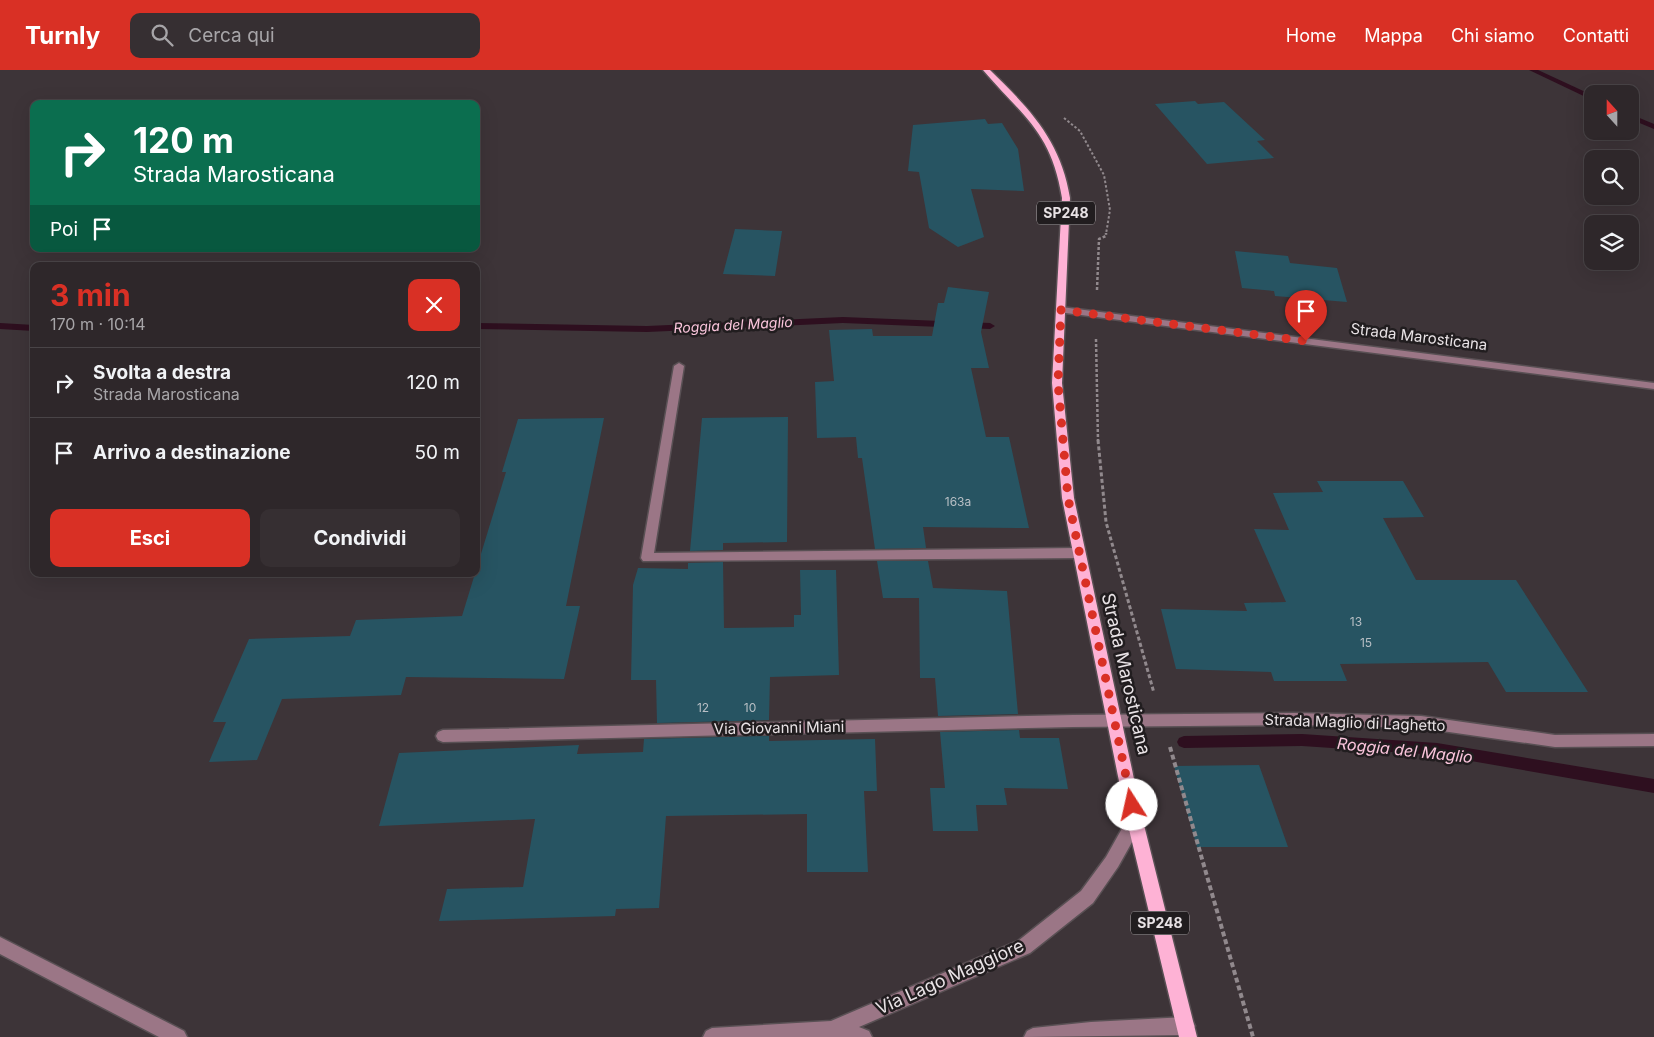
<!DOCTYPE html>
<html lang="it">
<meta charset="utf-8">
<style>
:root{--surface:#2e272a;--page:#362f32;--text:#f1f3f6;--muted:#a7a5a8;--line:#494447;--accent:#d93025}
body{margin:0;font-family:Inter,sans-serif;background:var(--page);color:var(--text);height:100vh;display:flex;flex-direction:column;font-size:19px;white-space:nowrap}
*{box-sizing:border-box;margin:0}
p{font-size:16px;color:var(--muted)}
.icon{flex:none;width:28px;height:28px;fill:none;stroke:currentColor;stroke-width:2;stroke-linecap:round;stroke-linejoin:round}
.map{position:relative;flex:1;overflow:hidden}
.details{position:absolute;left:30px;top:192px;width:450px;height:315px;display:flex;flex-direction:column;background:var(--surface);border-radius:10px;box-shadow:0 5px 20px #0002,0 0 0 1px var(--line)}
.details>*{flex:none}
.banner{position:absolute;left:30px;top:30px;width:450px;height:152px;border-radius:10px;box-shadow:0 5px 20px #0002,0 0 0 1px var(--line);background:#0b6e4f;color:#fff;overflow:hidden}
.needle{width:32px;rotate:339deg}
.controls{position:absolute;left:1584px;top:15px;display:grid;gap:10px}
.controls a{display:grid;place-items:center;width:55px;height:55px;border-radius:10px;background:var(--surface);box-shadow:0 5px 20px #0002,0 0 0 1px var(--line);font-size:25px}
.pin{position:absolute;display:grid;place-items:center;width:42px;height:42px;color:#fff;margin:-51px -21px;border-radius:50% 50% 50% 0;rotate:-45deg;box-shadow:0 0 5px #0007}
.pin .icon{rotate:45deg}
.me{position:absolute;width:55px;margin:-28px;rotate:350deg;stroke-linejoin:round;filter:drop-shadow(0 0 4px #0008)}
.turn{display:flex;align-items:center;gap:18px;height:105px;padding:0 20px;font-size:22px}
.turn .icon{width:65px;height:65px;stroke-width:2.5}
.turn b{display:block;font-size:35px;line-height:42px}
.then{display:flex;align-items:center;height:48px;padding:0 20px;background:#0003;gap:10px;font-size:19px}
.round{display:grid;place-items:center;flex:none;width:52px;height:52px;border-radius:10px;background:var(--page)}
.head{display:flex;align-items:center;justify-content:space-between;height:85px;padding:0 20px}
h1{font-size:30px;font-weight:700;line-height:38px;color:var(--accent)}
.button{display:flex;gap:10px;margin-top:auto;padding:10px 20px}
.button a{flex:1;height:58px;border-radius:10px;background:var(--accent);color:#fff;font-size:20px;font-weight:700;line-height:58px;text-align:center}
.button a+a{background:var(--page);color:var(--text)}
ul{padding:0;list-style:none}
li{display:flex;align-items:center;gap:15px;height:70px;padding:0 20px;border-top:1px solid var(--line)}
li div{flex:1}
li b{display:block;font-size:19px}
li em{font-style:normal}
header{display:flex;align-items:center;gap:30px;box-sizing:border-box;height:70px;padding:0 25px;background:var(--accent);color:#fff}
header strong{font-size:24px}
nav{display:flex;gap:28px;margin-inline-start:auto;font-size:18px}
.search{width:350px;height:45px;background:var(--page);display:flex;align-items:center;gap:12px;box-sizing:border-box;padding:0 18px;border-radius:10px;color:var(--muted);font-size:19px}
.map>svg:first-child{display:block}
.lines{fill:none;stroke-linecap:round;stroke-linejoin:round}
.stream{fill:#2e0f1f;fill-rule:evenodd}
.building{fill:#275462}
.minor-casing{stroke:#595054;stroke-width:3}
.major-casing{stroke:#595054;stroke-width:3}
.path-far3{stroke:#91898d;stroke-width:2;stroke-dasharray:2.5 2;stroke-linecap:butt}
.path-far2{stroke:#91898d;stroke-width:2.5;stroke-dasharray:3 2;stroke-linecap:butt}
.path-far1{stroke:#91898d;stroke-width:3;stroke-dasharray:4 2.5;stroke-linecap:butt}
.path{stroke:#91898d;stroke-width:4;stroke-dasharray:5 3;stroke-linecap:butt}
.minor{fill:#9b7686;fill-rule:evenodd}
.major{fill:#feb2d5;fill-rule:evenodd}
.route{stroke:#d93025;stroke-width:9;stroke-dasharray:0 16.2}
.labels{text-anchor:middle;stroke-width:5;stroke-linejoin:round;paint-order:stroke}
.number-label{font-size:12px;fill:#b8bfc5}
.shield{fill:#211d1f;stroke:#ada8aa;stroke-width:1}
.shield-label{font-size:14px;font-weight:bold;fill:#e9e3e6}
.far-water-label{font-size:14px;font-style:italic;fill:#fbc5dc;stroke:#211d1f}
.street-label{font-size:15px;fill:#e9e3e6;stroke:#211d1f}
.water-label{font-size:16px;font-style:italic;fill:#fbc5dc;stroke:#211d1f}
.near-street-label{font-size:18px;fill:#e9e3e6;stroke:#211d1f}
</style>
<header>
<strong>Turnly</strong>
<div class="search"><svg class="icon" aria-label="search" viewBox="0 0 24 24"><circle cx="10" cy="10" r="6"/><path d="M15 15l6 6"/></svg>Cerca qui</div>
<nav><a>Home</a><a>Mappa</a><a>Chi siamo</a><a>Contatti</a></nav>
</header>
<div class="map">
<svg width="1654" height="967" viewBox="0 0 1654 967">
<rect width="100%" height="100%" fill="#3d3438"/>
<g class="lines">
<g class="stream">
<path d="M1529 0H1538L1592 25V30Z"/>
<path d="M1630 44 1654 54V59L1630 49Z"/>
<path d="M843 247 990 253 995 256 990 259 843 253 647 262 476 259V253L647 256Z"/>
<path d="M0 253 34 255V261L0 259Z"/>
<path d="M1302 664 1437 673 1654 709V723L1437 685 1302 676 1184 678 1179 676 1177 672 1179 668 1184 666Z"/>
</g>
</g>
<g class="building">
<path d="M1195 31 1198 34 1224 32 1265 70 1257 71 1274 88 1207 94 1155 34Z"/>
<path d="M985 49 988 54 1002 53 1018 79 1024 121 971 119 984 167 958 177 929 158 919 102 908 101 913 55Z"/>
<path d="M735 159 782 161 775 206 723 204Z"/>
<path d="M1235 181 1288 186 1290 193 1337 198 1347 232 1275 226 1274 221 1242 218Z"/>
<path d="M948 217 989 222 981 262 989 298H971L986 367H1009L1029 458 923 457 926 478 875 479 862 388H858L856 367 817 368 815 312 834 311 829 260 872 259 873 266H932L938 233H944Z"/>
<path d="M788 347 787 472 723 473V480L690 481 702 348Z"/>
<path d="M604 348 566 536H580L564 609 406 607 401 625 282 629 257 690 209 692 226 652H213L249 569 350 566 356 550 462 546 506 402H502L518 349Z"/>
<path d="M1317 411H1403L1424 447 1383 448 1416 510H1516L1588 622H1506L1488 592 1340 594 1347 611H1274L1271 602 1176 599 1161 539 1247 541 1244 533 1286 532 1254 459 1289 460 1273 423 1323 422Z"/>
<path d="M877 491H928L933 518 1007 521 1018 644 938 646 935 608H920L919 528H883Z"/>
<path d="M723 492 724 558 794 557V545H801L800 500H836L839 605 770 607 769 650 657 653 656 610H631L633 515 638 498 688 499V493Z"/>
<path d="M1019 660 1020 668H1059L1068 719 1004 718 1007 735H976L978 761H933L930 718H945L940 662Z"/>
<path d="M769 666V671L875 669 877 721H864L868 802H807V744L666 746 659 838 616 839 615 846 439 851 447 819 523 817 535 749 379 756 399 683 579 675 577 684 643 682 644 669Z"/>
<path d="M1259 695 1288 777H1197L1174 696Z"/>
</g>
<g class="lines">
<g class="minor-casing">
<g id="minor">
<path d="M1061 237 1654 313V319L1058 242 1056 240Z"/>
<path d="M679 293 684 296 654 483 1077 478 1083 483 1077 488 643 491 641 488 674 296Z"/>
<path d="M1294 643 1421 646 1555 665 1654 664V676L1555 677 1421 658 1294 655 1073 657 443 672 438 670 436 666 438 662 443 660 1073 645Z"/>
<path d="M1135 744 1141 746 1143 751 1141 756 1118 797 1093 833 1030 883 859 957 869 961 872 967H703L706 961 712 958 831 951 1018 871 1081 821 1106 787 1129 746Z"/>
<path d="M0 867 184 961 187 967H159L0 884Z"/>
<path d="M1186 947 1192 950 1195 956 1192 962 1186 965 1024 967 1027 961 1033 958 1091 952Z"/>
</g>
</g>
<g class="major-casing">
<path id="major" d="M983 0H990C1030 39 1061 71 1070 128L1062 313 1074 428 1143 751 1197 967H1179L1127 751 1062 428 1052 313 1062 128C1051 61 1023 47 983 0Z"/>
</g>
<path class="path-far3" d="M1064 48 1080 61 1104 105 1110 140 1106 164"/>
<g class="path-far2">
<path d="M1097 220 1099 169 1106 166V163"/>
<path d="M1096 269 1098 371"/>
</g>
<path class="path-far1" d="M1098 370 1106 452 1154 623"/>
<path class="path" d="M1170 677 1253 967"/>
<use href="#minor" class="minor"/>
<use href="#major" class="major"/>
</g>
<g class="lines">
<path class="route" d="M1132 735 1068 428 1058 313 1061 240 1306 271"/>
</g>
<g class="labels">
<g class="number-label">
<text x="958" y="436">163a</text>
<text x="1356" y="556">13</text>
<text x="1366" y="577">15</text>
<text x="703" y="642">12</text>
<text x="750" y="642">10</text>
</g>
<g class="shield">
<rect x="1037" y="131.5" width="58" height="23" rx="4"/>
<rect x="1131" y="841.5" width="58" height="23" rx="4"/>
</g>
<g class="shield-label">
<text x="1066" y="148">SP248</text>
<text x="1160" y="858">SP248</text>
</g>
<g class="far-water-label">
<text transform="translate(733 255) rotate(-3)" y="5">Roggia del Maglio</text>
</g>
<g class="street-label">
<text transform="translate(1419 267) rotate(7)" y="5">Strada Marosticana</text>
<text transform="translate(1355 653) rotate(2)" y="5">Strada Maglio di Laghetto</text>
<text transform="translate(779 658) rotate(-1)" y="5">Via Giovanni Miani</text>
</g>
<g class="water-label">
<text transform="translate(1405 680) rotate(6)" y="6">Roggia del Maglio</text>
</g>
<g class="near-street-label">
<text transform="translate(1126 604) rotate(77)" y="6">Strada Marosticana</text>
<text transform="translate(950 907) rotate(-24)" y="6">Via Lago Maggiore</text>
</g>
</g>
</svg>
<div class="controls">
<a><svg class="needle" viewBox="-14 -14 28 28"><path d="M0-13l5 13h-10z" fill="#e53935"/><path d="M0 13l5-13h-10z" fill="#a7a5a8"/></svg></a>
<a><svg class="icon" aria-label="search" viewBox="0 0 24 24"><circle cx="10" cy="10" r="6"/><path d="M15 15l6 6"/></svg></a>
<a><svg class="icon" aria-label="layers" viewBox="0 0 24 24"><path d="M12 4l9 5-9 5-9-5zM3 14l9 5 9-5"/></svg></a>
</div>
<div class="pin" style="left:1306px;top:271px;background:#d93025"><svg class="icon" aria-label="arrive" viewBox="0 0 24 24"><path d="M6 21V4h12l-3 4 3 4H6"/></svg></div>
<svg class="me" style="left:1132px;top:735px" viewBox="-20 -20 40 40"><circle r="19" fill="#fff"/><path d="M0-13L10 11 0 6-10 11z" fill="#d93025"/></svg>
<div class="banner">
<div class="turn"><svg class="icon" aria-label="right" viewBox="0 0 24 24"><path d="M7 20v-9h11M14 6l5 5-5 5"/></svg><div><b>120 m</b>Strada Marosticana</div></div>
<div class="then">Poi<svg class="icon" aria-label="arrive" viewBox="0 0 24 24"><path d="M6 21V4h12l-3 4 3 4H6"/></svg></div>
</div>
<section class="details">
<div class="head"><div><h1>3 min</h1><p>170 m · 10:14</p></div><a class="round" style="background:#d93025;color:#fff"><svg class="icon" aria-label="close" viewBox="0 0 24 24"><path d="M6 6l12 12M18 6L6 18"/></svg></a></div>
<ul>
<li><svg class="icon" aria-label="right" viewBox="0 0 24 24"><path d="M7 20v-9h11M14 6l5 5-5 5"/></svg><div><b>Svolta a destra</b><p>Strada Marosticana</p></div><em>120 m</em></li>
<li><svg class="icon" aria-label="arrive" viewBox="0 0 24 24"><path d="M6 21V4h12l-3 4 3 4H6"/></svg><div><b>Arrivo a destinazione</b></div><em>50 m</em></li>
</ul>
<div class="button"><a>Esci</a><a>Condividi</a></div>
</section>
</div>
